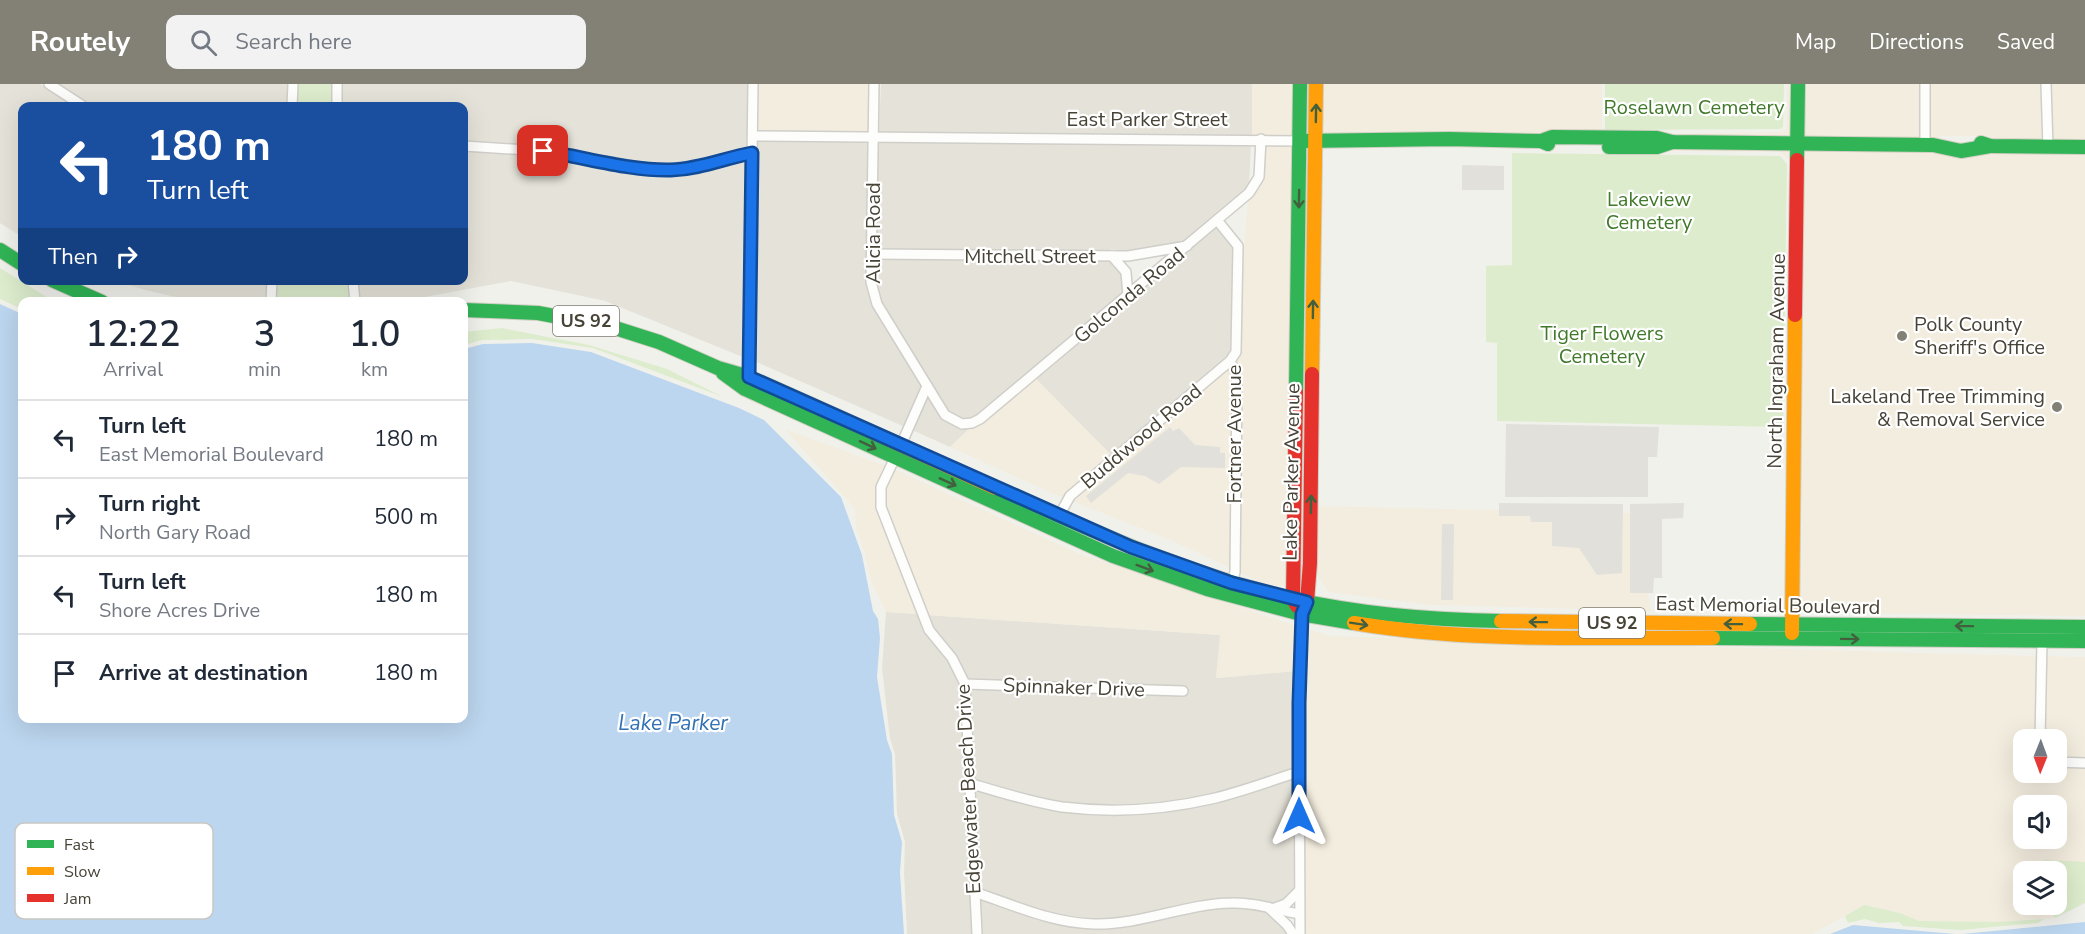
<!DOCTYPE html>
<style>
:root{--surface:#fff;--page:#f2f2f3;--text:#1f2937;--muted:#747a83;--line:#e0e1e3;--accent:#838076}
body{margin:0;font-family:"Nunito Sans",sans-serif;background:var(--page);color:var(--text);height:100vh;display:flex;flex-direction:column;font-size:22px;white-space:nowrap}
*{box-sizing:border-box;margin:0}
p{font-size:20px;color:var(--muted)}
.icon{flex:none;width:33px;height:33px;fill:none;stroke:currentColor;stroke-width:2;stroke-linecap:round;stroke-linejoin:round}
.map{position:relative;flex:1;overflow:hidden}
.side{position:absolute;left:18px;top:213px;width:450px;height:426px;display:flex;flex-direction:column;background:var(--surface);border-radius:12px;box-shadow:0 6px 24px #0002}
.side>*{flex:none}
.guide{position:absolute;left:18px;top:18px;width:450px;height:183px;border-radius:12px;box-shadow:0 6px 24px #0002;background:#1a4fa0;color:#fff;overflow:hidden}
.needle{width:39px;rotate:181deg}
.buttons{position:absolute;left:2013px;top:645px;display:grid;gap:12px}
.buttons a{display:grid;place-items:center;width:54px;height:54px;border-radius:12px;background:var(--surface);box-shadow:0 6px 24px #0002;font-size:30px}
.pin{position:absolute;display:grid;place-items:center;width:51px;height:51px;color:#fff;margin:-26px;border-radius:12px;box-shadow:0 3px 9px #0006}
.me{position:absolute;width:66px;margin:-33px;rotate:0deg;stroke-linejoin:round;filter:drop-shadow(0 0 4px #0008)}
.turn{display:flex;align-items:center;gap:21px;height:126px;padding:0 30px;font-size:27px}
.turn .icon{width:78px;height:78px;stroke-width:2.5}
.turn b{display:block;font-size:42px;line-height:51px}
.then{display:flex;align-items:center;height:57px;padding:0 30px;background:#0003;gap:12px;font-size:22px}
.eta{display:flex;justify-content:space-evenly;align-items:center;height:102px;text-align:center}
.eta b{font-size:36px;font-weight:600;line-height:42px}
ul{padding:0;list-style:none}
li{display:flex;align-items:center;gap:18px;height:78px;padding:0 30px;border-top:2px solid var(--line)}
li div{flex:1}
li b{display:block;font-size:22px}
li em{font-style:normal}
header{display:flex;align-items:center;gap:36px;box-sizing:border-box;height:84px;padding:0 30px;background:var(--accent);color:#fff}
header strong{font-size:28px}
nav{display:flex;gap:33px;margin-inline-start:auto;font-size:21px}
.search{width:420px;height:54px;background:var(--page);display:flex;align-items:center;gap:15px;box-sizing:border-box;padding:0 21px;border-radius:12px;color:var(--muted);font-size:22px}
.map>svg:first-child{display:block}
.residential{fill:#e5e3d9}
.commercial{fill:#f3eddf;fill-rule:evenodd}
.green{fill:#dceccc}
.parking{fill:#e1e0db}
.water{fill:#bcd6ef}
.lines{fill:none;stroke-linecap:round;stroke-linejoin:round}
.street-casing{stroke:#cfcec9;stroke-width:12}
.fast-casing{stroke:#d1cec3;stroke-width:16}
.slow-casing{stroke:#d1cec3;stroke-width:16}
.jam-casing{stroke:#d1cec3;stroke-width:16}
.street{stroke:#fdfdfc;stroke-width:9}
.fast{stroke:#30b455;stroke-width:14}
.slow{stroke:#ff9f0a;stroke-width:14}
.jam{stroke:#e5322d;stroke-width:14}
.oneway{stroke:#425f3e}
.route-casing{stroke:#114b97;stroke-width:15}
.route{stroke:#1a73e8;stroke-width:10}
.poi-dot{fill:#838076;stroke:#fff;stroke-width:2}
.labels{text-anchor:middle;stroke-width:4.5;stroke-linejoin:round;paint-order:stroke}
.shield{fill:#fff;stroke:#7f7b73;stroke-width:1.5}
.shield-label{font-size:18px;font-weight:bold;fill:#484337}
.park-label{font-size:20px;fill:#41792a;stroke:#fff}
.street-label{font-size:20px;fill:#484337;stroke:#fff}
.poi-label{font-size:20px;fill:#484337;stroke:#fff;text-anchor:start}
.water-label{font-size:21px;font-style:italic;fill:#3070b3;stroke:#fff}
.key{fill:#fff;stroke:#c8c7c3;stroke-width:1.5}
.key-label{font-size:16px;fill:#484337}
</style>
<header>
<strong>Routely</strong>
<div class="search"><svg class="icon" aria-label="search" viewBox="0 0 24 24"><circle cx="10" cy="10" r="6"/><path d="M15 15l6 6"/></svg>Search here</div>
<nav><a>Map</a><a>Directions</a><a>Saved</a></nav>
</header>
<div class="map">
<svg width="2085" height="850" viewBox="0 0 2085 850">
<rect width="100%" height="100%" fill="#f1f1ec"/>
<g class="residential">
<path d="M0 0H40L74 22H22V153L0 139Z"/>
<path d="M57 0H289L288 22H91Z"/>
<path d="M341 0H749L748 65 704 78 659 81 544 63 464 57V22H341Z"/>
<path d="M881 0H1252L1253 26 1252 51 879 49Z"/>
<path d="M757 57 869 58 866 197 868 209 873 222 922 303 905 343 754 277Z"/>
<path d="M877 58 1251 60 1249 102 1185 158 1128 167 1111 165 1110 167 1025 168 876 166Z"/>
<path d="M464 66 543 72 658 90 706 87 748 74 745 274 605 217 511 197 403 217 359 218 358 197 464 196Z"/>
<path d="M1217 143 1234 164 1232 266 1227 274 1112 372 1036 295 1129 217 1132 216V214Z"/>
<path d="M876 175 1111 177 1122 189 1124 210 978 331 967 335H960L948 327 880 217 875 198Z"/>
<path d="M116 197H267V217H193L145 206Z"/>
<path d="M927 312 943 335 958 344H970L950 363 912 346Z"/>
<path d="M886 528 918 530 926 549 949 577 961 601 964 702 972 850H907L904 789 905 758 897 730 895 670 890 655 882 584Z"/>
<path d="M928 531 1221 551 1217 594 1295 587 1294 684 1211 710 1151 720H1087L1062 718 1038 714 973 695 970 605 1186 612 1187 603 968 595 956 571 933 544Z"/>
<path d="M1294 694V806L1284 816 1279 818 1271 820 1250 815H1218L1125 835H1095L1042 828 978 805 974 705 1036 723 1061 727 1151 730 1213 719Z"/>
<path d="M979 815 1040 837 1095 845 1126 844 1219 824H1249L1269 830 1288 850H981Z"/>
</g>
<g class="commercial">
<rect x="757" y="0" width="112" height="48"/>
<path d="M1252 0H1296L1295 52 1252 51Z"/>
<path d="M1320 0H1602V49L1541 52 1320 51Z"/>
<path d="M1787 0H1794V54L1675 53 1661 50 1782 48 1786 45 1787 32Z"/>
<path d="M1802 0H1921L1920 56 1803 54Z"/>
<path d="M1929 0H2042L2044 58 1990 57 1978 52H1942L1929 56Z"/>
<path d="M2051 0H2085V58H2052Z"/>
<path d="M1264 60 1295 61 1289 503 1264 500 1239 488 1240 288 1235 277 1240 269 1241 259 1243 178 1248 116 1258 105 1262 95Z"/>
<path d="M1304 62H1311L1304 504H1298Z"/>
<path d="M1672 63 1794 64 1791 331H1787L1790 78 1781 68 1661 67Z"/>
<path d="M1802 64 2085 68V532L1796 529Z"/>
<path d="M1229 284 1232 290 1233 301 1231 484 1170 456 1072 417Z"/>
<path d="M1036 295 1112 372 1068 408 1063 414 950 363 970 344 983 339Z"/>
<path d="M785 345 886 382 877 401 876 423 918 530 886 528 871 497 865 470 856 443 855 425Z"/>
<path d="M894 385 1080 470 1297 542 1295 587 1216 594 1220 551 928 531 885 421V404Z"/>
<path d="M1315 422 1636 429 1651 527 1430 521 1328 508 1318 493 1314 478Z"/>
<path d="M1305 544 1331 552 2037 572 2036 655 2024 656V688H2056L2057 683 2085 684V778H2068L2036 785V787L2024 788V820L2045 821 2055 834 1998 838 1919 837 1900 829 1865 821 1812 850H1303V619ZM2024 722H2056V754H2024Z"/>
<path d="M2046 572 2085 573V674H2057L2056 656H2044Z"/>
</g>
<g class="green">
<rect x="296" y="0" width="39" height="22"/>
<path d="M1605 0H1784L1783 43 1780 45 1605 46Z"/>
<path d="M1512 69 1780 72 1787 80 1783 343 1497 337V259L1486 258V182L1512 181Z"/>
<path d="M0 184 53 217 22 218V225L0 215Z"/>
<path d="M275 197H350L349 217H277Z"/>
<path d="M502 244 589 261 667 285 723 313 593 264 532 255 482 256 464 261V248Z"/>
<path d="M2044 776 2085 778V819L2055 834 2045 821 2056 820V788L2036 787Z"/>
<path d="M1864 821 1900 829 1919 837 1998 838 2044 835 2038 839 1960 846 1903 842 1899 838 1879 839 1865 835 1848 839 1845 832Z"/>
</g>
<g class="parking">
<path d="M1462 81 1504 82V106H1462Z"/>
<path d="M1506 340 1659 343 1657 373H1648V413H1505Z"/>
<path d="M1170 343 1173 347 1179 344 1195 361 1220 363V369H1225V384L1181 383 1159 400 1145 392 1128 389 1091 419 1086 412Z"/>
<path d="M1499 419 1623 420 1622 489 1597 491 1579 464 1552 462V438H1531L1530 432H1499Z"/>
<path d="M1684 419 1683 434 1662 435V494H1654L1653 509H1630V420Z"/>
<path d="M1442 440H1454L1453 516H1441Z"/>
</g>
<g class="water">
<path d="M0 220 22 230V634H464V265L483 260 532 259 591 268 739 324 764 336 841 413 862 471 873 527 878 535 880 554 877 593 887 656 892 670 894 731 902 758 900 789 904 850H0Z"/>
<path d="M2085 838V850H1962Z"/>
<path d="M1853 841 1955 850H1830Z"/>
</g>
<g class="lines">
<g class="street-casing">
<g id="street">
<path d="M49 0 83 22"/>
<path d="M337 0V22"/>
<path d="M874 0 871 198 877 220 945 331 962 340 972 339 980 335 1249 109 1259 93 1261 55"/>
<path d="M2046 0 2048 63"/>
<path d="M292 22 293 0"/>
<path d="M753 52 1300 57"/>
<path d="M1925 61V0"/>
<path d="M464 62 543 67 658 86 705 82 752 69"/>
<path d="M872 170 1128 172 1187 162"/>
<path d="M1112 172 1126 188 1128 212"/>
<path d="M353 196 355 218"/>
<path d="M271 218 272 196"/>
<path d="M1230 277 1236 289 1237 301 1235 488 1232 499"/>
<path d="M749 293 753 0"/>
<path d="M927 302 901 361 881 403V423L929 546 952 574 965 600 977 850"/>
<path d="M1059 432 1070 412 1230 277 1236 268 1238 162 1217 136"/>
<path d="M965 600 1183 607"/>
<path d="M2040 656 2042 556"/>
<path d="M2056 678 2085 679"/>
<path d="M969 699C999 708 1030 718 1062 723 1111 729 1163 726 1211 715 1241 708 1270 697 1298 688"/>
<path d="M974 808C1014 821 1051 839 1094 840 1142 841 1184 820 1231 819 1254 818 1276 826 1299 830"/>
<path d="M1270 825 1287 841 1293 850"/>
<path d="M1272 825 1286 820 1299 807"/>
<path d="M1300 850 1299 619 1301 530"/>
</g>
</g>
<g class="fast-casing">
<g id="fast">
<path d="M1300 57 1449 55 1541 57 1548 60"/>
<path d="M1541 57 1552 53 1657 54 1672 58 1933 61 1961 67 1990 62"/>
<path d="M1981 59 1990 62 2085 63"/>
<path d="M1609 63H1657L1672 58"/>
<path d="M1797 76 1798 0"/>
<path d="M0 166 22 180"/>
<path d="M52 196 102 218"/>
<path d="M464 226 538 229 612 243 659 258 718 284 749 293 812 321"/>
<path d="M723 289 745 305 1113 472 1207 505 1301 530 1354 539"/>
<path d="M1296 308 1300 0"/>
<path d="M995 404C1092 447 1189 491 1293 515 1361 530 1432 536 1501 537"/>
<path d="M1750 540 2085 543"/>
<path d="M1713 554 2085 557"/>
</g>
</g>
<g class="slow-casing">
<g id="slow">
<path d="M1312 290 1316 0"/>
<path d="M812 321 995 404"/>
<path d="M1501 537 1750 540"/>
<path d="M1354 539C1472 559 1594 553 1713 554"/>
<path d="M1792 549 1795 231"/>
</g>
</g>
<g class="jam-casing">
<g id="jam">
<path d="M1795 231 1797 76"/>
<path d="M1296 308 1293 515 1297 522"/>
<path d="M1303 527 1307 518 1310 479 1312 290"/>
</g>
</g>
<use href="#street" class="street"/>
<use href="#fast" class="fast"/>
<use href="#slow" class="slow"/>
<use href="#jam" class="jam"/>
</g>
<defs><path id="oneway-shaft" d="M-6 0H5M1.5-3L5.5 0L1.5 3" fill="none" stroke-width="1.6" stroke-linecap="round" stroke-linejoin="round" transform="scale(1.5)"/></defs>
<g class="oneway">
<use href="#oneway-shaft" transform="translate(1316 29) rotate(-89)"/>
<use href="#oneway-shaft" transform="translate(1299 115) rotate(91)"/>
<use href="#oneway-shaft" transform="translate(1313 225) rotate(-89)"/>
<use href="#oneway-shaft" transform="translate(868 361) rotate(25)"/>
<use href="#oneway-shaft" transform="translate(948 398) rotate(24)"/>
<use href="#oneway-shaft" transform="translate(1311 420) rotate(-89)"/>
<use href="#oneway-shaft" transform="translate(1145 484) rotate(20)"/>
<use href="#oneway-shaft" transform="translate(1538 538) rotate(-179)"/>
<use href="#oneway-shaft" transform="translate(1359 540) rotate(9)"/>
<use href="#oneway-shaft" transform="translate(1733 540) rotate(-179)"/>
<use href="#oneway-shaft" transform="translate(1964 542) rotate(-179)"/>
<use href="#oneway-shaft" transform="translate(1850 555) rotate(1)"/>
</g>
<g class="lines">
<g class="route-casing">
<path id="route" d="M543 67C585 73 629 87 671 86 700 85 725 74 752 69L749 293 1131 463 1232 499 1307 518 1302 530 1299 619V732"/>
</g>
<use href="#route" class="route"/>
</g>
<g class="poi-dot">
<circle cx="1902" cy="252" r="6"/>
<circle cx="2057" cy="323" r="6"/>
</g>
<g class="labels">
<g class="shield">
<rect x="553" y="222" width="66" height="30" rx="4.5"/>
<rect x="1579" y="524" width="66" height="30" rx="4.5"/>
</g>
<g class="shield-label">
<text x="586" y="243">US 92</text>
<text x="1612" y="545">US 92</text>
</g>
<g class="park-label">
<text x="1694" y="30">Roselawn Cemetery</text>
<text x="1649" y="122">Lakeview<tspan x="1649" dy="23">Cemetery</tspan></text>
<text x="1602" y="256">Tiger Flowers<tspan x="1602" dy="23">Cemetery</tspan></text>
</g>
<g class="street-label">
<text x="1147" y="42">East Parker Street</text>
<text transform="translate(873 149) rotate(-90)" y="7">Alicia Road</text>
<text x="1030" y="179">Mitchell Street</text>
<text transform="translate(1129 211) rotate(-40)" y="7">Golconda Road</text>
<text transform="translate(1776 277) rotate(-89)" y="7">North Ingraham Avenue</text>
<text transform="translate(1234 350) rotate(-90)" y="7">Fortner Avenue</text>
<text transform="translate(1141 352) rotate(-40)" y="7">Buddwood Road</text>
<text transform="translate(1291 388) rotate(-89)" y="7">Lake Parker Avenue</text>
<text transform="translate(1768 521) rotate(1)" y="7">East Memorial Boulevard</text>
<text transform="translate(1074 603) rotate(2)" y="7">Spinnaker Drive</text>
<text transform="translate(968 705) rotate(-93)" y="7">Edgewater Beach Drive</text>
</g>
<g class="poi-label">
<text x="1914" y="247">Polk County<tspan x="1914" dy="23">Sheriff's Office</tspan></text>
<text x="2045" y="319" text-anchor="end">Lakeland Tree Trimming<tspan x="2045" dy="23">&amp; Removal Service</tspan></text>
</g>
<g class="water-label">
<text x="673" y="646">Lake Parker</text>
</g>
</g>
<rect x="15" y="739" width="198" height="96" rx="9" class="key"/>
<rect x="27" y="756" width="27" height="8" fill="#30b455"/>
<rect x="27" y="783" width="27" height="8" fill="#ff9f0a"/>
<rect x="27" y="810" width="27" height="8" fill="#e5322d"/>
<g class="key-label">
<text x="64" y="766">Fast</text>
<text x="64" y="793">Slow</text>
<text x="64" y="820">Jam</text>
</g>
</svg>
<div class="buttons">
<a><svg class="needle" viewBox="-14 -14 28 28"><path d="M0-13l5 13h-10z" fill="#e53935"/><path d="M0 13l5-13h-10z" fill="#747a83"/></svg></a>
<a><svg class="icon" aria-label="sound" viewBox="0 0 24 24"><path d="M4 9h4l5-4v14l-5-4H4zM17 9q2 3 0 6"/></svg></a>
<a><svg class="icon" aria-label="layers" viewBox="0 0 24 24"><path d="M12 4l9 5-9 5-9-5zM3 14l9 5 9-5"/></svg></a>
</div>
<div class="pin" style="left:543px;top:67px;background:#d93025"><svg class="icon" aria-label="arrive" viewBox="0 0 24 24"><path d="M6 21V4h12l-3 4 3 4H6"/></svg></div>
<svg class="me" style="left:1299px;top:732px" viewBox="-20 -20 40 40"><path d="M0-17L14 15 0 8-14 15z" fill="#1a73e8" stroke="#fff" stroke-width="4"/></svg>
<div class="guide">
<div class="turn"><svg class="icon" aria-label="left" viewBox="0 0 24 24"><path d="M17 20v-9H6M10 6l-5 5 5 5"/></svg><div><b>180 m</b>Turn left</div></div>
<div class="then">Then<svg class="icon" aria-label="right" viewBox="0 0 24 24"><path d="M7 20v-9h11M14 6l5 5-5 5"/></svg></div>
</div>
<section class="side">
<div class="eta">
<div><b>12:22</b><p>Arrival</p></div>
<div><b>3</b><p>min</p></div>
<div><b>1.0</b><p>km</p></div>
</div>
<ul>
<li><svg class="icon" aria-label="left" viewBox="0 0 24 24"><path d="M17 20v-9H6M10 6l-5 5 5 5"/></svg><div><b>Turn left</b><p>East Memorial Boulevard</p></div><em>180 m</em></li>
<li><svg class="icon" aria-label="right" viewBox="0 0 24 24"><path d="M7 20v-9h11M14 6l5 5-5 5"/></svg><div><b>Turn right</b><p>North Gary Road</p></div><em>500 m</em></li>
<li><svg class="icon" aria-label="left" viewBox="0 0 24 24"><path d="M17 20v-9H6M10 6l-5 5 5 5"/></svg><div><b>Turn left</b><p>Shore Acres Drive</p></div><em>180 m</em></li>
<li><svg class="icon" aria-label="arrive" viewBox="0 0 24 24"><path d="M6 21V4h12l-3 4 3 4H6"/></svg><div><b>Arrive at destination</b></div><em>180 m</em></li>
</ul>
</section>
</div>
